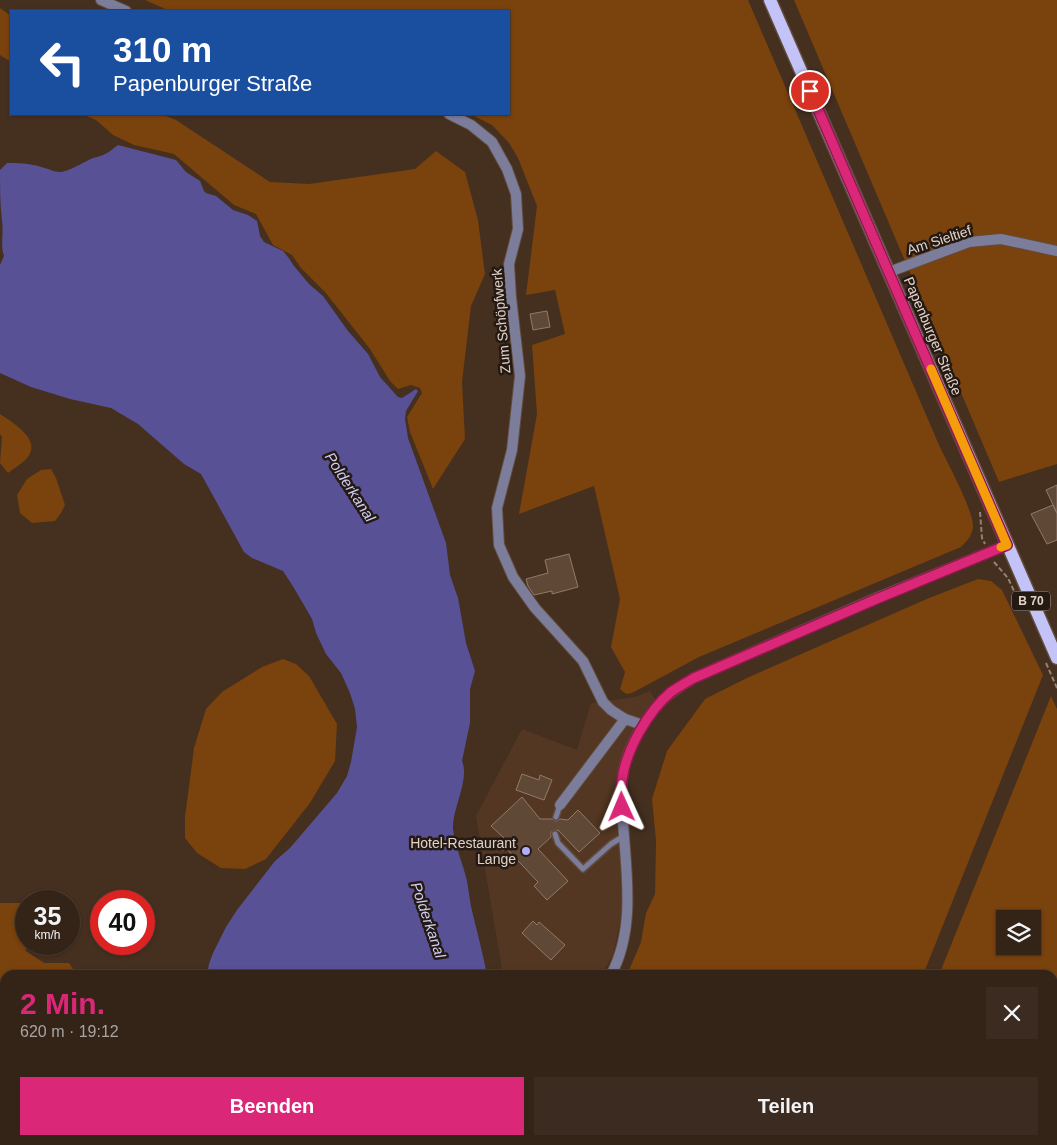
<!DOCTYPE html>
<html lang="de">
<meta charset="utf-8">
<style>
:root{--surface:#342317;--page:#3c2b20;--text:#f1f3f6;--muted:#a9a4a1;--line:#4e4036;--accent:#db2777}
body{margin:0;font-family:Arial,sans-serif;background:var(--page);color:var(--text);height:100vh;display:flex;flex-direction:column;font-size:19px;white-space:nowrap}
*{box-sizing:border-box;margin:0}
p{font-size:16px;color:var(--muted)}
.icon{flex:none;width:28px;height:28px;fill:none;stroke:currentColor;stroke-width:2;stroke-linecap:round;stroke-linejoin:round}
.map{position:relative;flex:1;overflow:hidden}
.details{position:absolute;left:0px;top:970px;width:1058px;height:175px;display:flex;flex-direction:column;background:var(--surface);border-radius:15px 15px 0 0;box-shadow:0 1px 4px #0004,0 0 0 1px var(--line)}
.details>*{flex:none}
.top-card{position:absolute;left:10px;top:10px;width:500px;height:105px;border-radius:0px;box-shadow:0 1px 4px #0004,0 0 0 1px var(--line);background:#1a4fa0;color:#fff;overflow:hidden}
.buttons{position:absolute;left:996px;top:910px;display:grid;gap:10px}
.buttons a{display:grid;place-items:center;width:45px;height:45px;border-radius:0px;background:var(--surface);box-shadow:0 1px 4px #0004,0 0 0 1px var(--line);font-size:25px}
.speed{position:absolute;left:15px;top:890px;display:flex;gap:10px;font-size:25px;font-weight:700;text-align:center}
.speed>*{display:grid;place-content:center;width:65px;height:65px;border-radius:50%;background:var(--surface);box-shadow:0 1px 4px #0004,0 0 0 1px var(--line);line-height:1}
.speed small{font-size:12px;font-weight:400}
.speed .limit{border:8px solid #d22;background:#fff;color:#111}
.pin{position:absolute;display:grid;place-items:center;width:42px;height:42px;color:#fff;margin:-21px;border:2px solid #fff;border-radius:50%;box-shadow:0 1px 5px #0007}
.me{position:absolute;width:55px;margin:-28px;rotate:359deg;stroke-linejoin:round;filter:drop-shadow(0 0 4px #0008)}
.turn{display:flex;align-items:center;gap:18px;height:105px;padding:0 20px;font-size:22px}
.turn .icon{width:65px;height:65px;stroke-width:2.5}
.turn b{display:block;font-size:35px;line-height:42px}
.round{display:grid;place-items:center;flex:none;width:52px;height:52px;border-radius:0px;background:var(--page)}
.head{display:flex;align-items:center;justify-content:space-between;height:85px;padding:0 20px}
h1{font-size:30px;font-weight:700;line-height:38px;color:var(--accent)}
.button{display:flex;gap:10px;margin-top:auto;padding:10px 20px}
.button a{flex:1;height:58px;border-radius:0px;background:var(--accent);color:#fff;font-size:20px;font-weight:700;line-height:58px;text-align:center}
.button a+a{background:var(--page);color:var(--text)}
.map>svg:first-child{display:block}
.built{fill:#533722}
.green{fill:#7a420c;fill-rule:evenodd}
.water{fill:#585195}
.building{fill:#604837;stroke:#937967}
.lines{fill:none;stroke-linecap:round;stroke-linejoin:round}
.service-casing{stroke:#614c3d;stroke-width:8}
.minor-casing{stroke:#614c3d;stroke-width:12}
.tertiary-casing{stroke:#614c3d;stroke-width:12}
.primary-casing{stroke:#614c3d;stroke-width:15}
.path{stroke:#948174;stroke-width:2;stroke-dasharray:5 2.5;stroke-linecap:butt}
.service{stroke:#7c7c9b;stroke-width:5}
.minor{stroke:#7c7c9b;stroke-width:10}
.tertiary{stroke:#7c7c9b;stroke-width:10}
.primary{stroke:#c4c3f7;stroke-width:12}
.route-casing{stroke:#8e194d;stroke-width:12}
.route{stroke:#db2777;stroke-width:9}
.slow{stroke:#f59e0b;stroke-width:9}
.poi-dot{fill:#b1adfa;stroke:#241a13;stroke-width:2}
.labels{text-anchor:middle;stroke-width:5;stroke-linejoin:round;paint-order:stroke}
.shield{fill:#241a13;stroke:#a89b92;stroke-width:1}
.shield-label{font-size:12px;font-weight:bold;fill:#e1d2c8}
.street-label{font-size:14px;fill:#e1d2c8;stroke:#241a13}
.poi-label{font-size:14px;fill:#e1d2c8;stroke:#241a13;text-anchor:end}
.water-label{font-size:15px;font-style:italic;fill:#cfcff6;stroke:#241a13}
</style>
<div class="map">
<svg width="1057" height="1145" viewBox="0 0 1057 1145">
<rect width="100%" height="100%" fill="#452f1f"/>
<path class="built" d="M650 691 657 702 633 733 618 777 617 829 625 898 613 955 601 975H503L476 816 522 729 577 750 591 703 635 697Z"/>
<g class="green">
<path d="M145 0H748L939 445C947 462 974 511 973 527 972 536 967 541 961 547L699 657 632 693 626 694 620 689 625 672 611 647 620 599 594 486 519 514 537 414 532 345 565 334 555 290 526 295 537 206 518 158 509 143 492 125 470 114H509V11H170Z"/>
<path d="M794 0H1057V464L999 482Z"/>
<path d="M0 8 11 16V62L0 55Z"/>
<path d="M82 114H161L176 120 270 182 309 184 415 169 436 151 465 172 478 220 485 274 471 306 462 382 465 439 433 489 410 432 407 417 422 393 420 388 411 385 398 389 390 381 370 349 325 292 301 268 292 255 273 245 256 214 234 205 174 154 134 145 113 135 96 120Z"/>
<path d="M0 414C13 423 43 440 27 458 22 464 14 468 8 473L0 463 2 437 0 434Z"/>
<path d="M51 469 56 478 65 505 61 513 55 521 32 523 20 513 17 495 27 479 41 470Z"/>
<path d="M978 579 991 581 1002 590 1043 675 923 975H627L641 942 646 913 655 894 656 841 652 799 667 751 705 699 749 677 929 598Z"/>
<path d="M283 659 296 664 309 676 337 724 335 761 310 803 266 859 245 869 221 868 197 853 185 838V817L194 748 206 709 222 692 262 667Z"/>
<path d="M1051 696 1057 709V1084L1052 1081V975H939ZM1005 919H1032V946H1005Z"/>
<path d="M0 903H20L24 919 26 951 44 963H69L77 975H5V1007L0 1006Z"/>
<path d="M62 1140H187L176 1145H53Z"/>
<path d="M522 1140H1045L1054 1145H523Z"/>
</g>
<g class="water">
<path d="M118 145 176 160 186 172 200 181 204 191 206 193 216 196 233 210 248 215 257 221 260 236 264 242 283 251 288 257 294 266 309 284 323 296 348 331 368 354 380 377 398 397 402 398 416 389 418 391 406 411 405 419 408 438 446 543 450 575 458 598 466 643 475 671 470 689V723L462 761C470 780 452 808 453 829 455 846 463 864 467 881 469 892 470 904 473 915 478 935 483 955 487 975H207L209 964 213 953 226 927 237 910 275 861 290 848 337 793 347 776 351 762 357 727 355 709 350 693 341 673 326 654 316 633 312 619 294 588 283 571 252 558 244 552 201 474 184 464 138 424 111 408 70 399 31 387 0 373V265L4 256C0 244 4 234 2 221 0 204 0 187 0 170L7 163C16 163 24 163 33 165 42 166 51 171 59 172 66 173 84 162 91 159 95 157 100 157 105 154 110 152 113 148 118 145Z"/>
<path d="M439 1140H517L518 1145H440Z"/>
</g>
<g class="building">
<path d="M547 311 550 327 533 330 530 314Z"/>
<path d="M1057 485V513L1046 490Z"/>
<path d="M1053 505 1057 514V540L1047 544 1031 514Z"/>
<path d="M569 554 578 587 552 594V591L534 595 528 586 526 579 548 573 545 560Z"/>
<path d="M522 774 539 780 540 775 552 780 544 800 516 790Z"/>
<path d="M522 797 540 819H552L556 821 560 819 568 820 578 810 600 833 579 852 558 830 551 832V837L538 849 568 881 547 900 534 886 538 882 506 848 503 851 497 845 504 838 491 826Z"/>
<path d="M533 921 537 925 539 922 565 945 551 960 522 933Z"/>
</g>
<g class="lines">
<g class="service-casing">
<g id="service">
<path d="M556 817 560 805"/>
<path d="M555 834 558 843 583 869 611 844 624 836"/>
</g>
</g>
<g class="minor-casing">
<g id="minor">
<path d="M101 0 126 11"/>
<path d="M449 114 471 125 492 142 507 169 516 194 518 229 509 264 511 297 520 376 512 450 497 508 499 545 513 577 535 608 583 661 603 702 611 710 625 719 643 725"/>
<path d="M889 272 969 242 1001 239 1057 251"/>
<path d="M560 805 625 719"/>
</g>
</g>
<g class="tertiary-casing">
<g id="tertiary">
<path d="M611 975C636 928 626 872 623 822 622 808 620 794 622 780 625 750 648 710 672 692 679 687 687 682 694 678L874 599 1007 545"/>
<path d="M234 1145 243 1140"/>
</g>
</g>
<g class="primary-casing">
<path id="primary" d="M770 0 1057 658"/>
</g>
<g class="path">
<path d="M980 512 982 538 985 544"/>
<path d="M994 562 1008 578 1021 606"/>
<path d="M1046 663 1057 688"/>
<path d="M1052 1128 1057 1131"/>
</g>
<use href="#service" class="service"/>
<use href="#minor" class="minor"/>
<use href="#tertiary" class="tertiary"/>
<use href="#primary" class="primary"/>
</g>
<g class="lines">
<g class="route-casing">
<path id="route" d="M622 807C622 798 621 789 622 780 626 750 648 711 671 692 678 687 687 682 694 678L874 600 1007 545 810 91"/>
</g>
<use href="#route" class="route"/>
<path class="slow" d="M931 369 1007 545 1001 547"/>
</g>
<circle class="poi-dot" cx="526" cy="851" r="5"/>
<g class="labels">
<rect class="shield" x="1012" y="591.5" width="38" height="19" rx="4"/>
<g class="shield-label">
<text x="1031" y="605">B 70</text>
</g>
<g class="street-label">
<text transform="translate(939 240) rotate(-18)" y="5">Am Sieltief</text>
<text transform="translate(501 321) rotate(-95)" y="5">Zum Schöpfwerk</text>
<text transform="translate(933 336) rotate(67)" y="5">Papenburger Straße</text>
</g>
<g class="poi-label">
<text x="516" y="848">Hotel-Restaurant<tspan x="516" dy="16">Lange</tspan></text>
</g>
<g class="water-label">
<text transform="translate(350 487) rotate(57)" y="5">Polderkanal</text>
<text transform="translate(428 920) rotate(71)" y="5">Polderkanal</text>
</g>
</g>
</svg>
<div class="buttons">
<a><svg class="icon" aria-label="layers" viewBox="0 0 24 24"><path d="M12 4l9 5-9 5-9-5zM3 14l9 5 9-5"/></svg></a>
</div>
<div class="speed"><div>35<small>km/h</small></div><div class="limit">40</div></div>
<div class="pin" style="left:810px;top:91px;background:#d93025"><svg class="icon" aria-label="arrive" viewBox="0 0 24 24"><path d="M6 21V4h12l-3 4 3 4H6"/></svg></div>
<svg class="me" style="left:622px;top:807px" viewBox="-20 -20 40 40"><path d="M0-17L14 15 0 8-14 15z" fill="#db2777" stroke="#fff" stroke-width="4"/></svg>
<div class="top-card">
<div class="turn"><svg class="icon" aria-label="left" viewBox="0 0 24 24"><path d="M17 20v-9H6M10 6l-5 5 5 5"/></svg><div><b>310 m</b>Papenburger Straße</div></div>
</div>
<section class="details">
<div class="head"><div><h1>2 Min.</h1><p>620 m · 19:12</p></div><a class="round"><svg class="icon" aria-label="close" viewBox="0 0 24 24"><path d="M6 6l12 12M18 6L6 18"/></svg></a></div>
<div class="button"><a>Beenden</a><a>Teilen</a></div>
</section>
</div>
